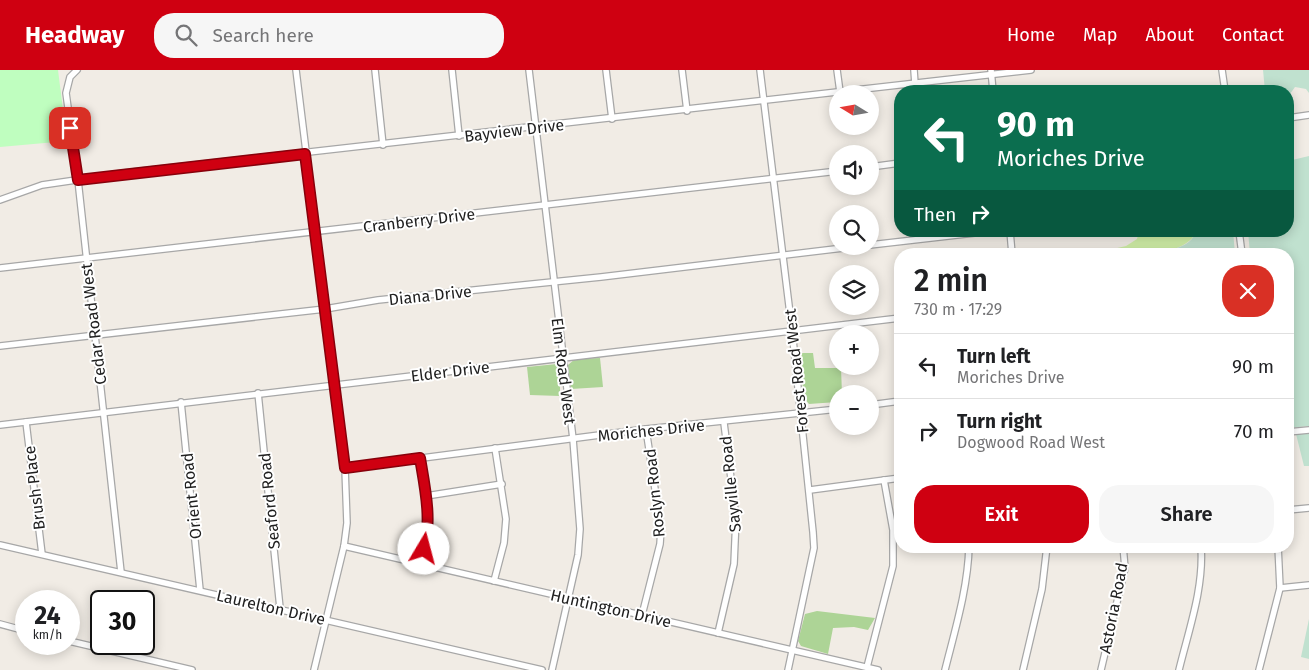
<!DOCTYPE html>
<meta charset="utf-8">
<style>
:root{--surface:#fff;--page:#f6f6f6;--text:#202124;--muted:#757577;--line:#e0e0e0;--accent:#cf0011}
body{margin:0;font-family:"Fira Sans",sans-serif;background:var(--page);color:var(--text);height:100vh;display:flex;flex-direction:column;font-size:19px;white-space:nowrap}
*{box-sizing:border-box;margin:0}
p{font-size:16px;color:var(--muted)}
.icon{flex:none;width:28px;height:28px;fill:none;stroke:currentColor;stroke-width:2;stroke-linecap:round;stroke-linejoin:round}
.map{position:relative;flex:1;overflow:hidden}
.side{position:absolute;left:894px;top:178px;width:400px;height:305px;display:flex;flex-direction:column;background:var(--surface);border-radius:20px;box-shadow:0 2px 12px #0003}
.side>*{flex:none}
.hud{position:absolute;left:894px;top:15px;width:400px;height:152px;border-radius:20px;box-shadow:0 2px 12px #0003;background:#0b6e4f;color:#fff;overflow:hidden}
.needle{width:32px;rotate:281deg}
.controls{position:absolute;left:829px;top:15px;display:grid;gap:10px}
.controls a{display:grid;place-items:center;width:50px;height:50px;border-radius:50%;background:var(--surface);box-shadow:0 2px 12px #0003;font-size:25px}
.speed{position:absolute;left:15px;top:520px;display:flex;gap:10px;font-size:25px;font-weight:700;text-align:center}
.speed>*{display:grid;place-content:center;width:65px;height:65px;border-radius:50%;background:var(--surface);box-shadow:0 2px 12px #0003;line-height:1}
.speed small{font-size:12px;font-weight:400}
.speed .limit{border:2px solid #111;border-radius:8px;background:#fff;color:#111}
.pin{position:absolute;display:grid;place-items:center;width:42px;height:42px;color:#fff;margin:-21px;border-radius:10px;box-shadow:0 2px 8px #0006}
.me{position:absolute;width:55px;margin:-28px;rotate:8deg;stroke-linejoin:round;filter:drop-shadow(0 0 4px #0008)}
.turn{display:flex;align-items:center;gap:18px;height:105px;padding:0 20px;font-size:22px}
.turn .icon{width:65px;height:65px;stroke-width:2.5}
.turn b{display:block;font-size:35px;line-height:42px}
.then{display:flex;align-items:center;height:48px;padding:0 20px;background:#0003;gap:10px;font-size:19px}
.round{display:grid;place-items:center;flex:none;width:52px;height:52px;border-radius:20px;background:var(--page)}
.head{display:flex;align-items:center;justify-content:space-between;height:85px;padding:0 20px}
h1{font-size:30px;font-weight:600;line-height:38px}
.action{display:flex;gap:10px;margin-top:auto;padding:10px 20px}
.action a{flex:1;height:58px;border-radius:20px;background:var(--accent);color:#fff;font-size:20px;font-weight:600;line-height:58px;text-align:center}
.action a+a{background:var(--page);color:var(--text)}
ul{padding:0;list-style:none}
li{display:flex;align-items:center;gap:15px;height:65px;padding:0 20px;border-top:1px solid var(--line)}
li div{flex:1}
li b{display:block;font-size:19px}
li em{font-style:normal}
header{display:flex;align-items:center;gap:30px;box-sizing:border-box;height:70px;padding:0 25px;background:var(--accent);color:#fff}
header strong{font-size:24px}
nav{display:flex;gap:28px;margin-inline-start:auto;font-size:18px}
.search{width:350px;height:45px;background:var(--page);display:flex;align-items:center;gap:12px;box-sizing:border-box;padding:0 18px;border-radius:20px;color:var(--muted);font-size:19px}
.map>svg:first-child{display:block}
.grass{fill:#d0efa7}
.forest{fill:#add496}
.wetland{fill:#c0e1cf}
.park{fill:#bffebf}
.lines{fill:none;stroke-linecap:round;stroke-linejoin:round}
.street-casing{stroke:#a7a7a7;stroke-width:8}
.street{stroke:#fff;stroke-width:5.5}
.route-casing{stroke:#87000b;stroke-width:12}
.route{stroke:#cf0011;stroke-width:9}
.labels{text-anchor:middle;stroke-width:4;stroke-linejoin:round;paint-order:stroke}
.street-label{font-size:16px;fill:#202020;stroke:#fff}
</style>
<header>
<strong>Headway</strong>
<div class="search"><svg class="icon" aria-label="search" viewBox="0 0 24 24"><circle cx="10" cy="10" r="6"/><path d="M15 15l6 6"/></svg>Search here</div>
<nav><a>Home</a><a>Map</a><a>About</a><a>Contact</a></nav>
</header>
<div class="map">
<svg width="1309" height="600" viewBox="0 0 1309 600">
<rect width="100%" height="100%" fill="#f1ece5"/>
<path class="grass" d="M1139 161H1196C1187 189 1124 184 1100 184V182L1126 176 1137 169Z"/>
<g class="forest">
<path d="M797 283H813L815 298H841L842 324H838L837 332 809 334 805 329Z"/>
<path d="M600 288 603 317 571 319 568 295 575 289Z"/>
<path d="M557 294 560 299V326L530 325 527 297Z"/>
<path d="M817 541 875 548 868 560 854 557 833 558 828 584 801 576 798 571 805 544Z"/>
</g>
<g class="wetland">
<path d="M1263 0H1309V23L1306 19 1295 17 1290 24 1288 42V21H1265Z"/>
<path d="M1309 86V356L1288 358V184H1250L1248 161H1288V91Z"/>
<path d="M1196 161H1233L1235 184H1154C1169 178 1190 180 1196 161Z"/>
<path d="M1309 363V396H1304L1296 364Z"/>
<path d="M1309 549V589L1301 587Z"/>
</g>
<path class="park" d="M0 0H58L67 71 0 77Z"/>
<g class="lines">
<g class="street-casing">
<g id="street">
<path d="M77 0 70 7 66 23 78 110 121 502"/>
<path d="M296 0 345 398 347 453 344 476 314 600"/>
<path d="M375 0 383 75"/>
<path d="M452 0 459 66"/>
<path d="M529 0 573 369 580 459 578 485 552 600"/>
<path d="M606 0 612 49"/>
<path d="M682 0 687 41"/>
<path d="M760 0 792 260 813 462 814 478 788 600"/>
<path d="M837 0 840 22"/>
<path d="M914 0 915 14"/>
<path d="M991 0 993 21"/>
<path d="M1222 0 1225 21"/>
<path d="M1288 48 1309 45"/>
<path d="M870 97 900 93"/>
<path d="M0 130 42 115 124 103 1031 0"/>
<path d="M1010 161 1012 184"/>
<path d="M1239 161 1242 184"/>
<path d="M870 175 992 161"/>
<path d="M0 198 838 101"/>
<path d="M0 276 325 239 378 230 601 207 860 176"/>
<path d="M258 323 280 538"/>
<path d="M181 332 200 520"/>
<path d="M870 335 900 331"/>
<path d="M26 352 42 484"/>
<path d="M0 355 900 248"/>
<path d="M1288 362 1309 360"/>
<path d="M420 388 426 426 428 465 420 493"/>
<path d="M345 398 646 359 838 339"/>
<path d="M810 420 900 408"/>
<path d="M426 426 502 414"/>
<path d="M1288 440 1309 438"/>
<path d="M0 475 542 600"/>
<path d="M344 476 878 600"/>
<path d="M494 511 504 473 506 449 495 378"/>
<path d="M1280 518 1309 515"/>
<path d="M642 545 660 474 661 459 646 359"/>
<path d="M0 554 26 561"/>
<path d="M718 563 734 494 736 448 724 353"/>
<path d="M69 571 192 600"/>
<path d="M867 597 893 496V460L884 410"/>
<path d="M945 600C955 560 968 518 969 476"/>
<path d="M1023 600 1042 519 1047 476"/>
<path d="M1101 600 1125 498 1123 476"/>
<path d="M1179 600C1189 559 1204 518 1201 476"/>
<path d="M1259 600 1280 518 1278 476"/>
</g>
</g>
<use href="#street" class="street"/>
</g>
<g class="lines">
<g class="route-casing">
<path id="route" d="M70 58 78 110 305 84 345 398 420 388C425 418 432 450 424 479"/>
</g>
<use href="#route" class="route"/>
</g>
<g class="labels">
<g class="street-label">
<text transform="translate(514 60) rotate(-7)" y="6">Bayview Drive</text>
<text transform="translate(419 150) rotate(-7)" y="6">Cranberry Drive</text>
<text transform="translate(430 225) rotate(-6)" y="6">Diana Drive</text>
<text transform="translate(93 254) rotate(-97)" y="6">Cedar Road West</text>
<text transform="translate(450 301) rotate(-7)" y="6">Elder Drive</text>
<text transform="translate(564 301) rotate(83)" y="6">Elm Road West</text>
<text transform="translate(796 301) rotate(-96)" y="6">Forest Road West</text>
<text transform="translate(651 360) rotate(-6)" y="6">Moriches Drive</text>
<text transform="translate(730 414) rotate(-96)" y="6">Sayville Road</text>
<text transform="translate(34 418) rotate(-97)" y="6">Brush Place</text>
<text transform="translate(654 423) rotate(-96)" y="6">Roslyn Road</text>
<text transform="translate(191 426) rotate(-96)" y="6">Orient Road</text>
<text transform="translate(269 431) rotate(-96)" y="6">Seaford Road</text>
<text transform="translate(271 537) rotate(13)" y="6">Laurelton Drive</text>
<text transform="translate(611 538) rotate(13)" y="6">Huntington Drive</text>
<text transform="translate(1113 538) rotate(-79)" y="6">Astoria Road</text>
</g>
</g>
</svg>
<div class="controls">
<a><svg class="needle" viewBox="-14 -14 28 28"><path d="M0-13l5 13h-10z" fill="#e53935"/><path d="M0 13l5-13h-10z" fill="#757577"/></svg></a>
<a><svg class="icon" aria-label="sound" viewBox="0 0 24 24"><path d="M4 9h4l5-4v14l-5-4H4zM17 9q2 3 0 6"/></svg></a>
<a><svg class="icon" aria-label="search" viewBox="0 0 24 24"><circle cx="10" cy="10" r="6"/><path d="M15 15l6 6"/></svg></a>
<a><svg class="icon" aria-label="layers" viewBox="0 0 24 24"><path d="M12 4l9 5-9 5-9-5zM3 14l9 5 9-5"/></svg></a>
<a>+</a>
<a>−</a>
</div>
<div class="speed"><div>24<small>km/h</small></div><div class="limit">30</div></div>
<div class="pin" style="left:70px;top:58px;background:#d93025"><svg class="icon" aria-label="arrive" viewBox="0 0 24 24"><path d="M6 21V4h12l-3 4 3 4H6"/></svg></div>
<svg class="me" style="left:424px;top:479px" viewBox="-20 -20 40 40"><circle r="19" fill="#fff"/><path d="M0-13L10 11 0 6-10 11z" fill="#cf0011"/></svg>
<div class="hud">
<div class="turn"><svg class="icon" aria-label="left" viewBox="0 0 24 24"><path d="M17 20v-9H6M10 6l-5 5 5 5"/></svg><div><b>90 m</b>Moriches Drive</div></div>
<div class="then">Then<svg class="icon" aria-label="right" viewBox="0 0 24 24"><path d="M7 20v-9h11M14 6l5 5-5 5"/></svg></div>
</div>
<section class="side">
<div class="head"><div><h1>2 min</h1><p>730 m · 17:29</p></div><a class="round" style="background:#d93025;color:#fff"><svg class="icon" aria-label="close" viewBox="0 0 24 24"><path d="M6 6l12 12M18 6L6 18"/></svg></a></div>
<ul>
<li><svg class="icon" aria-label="left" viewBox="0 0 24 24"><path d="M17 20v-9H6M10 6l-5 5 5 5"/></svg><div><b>Turn left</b><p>Moriches Drive</p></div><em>90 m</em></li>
<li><svg class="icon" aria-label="right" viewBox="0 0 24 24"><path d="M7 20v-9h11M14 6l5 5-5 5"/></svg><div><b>Turn right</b><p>Dogwood Road West</p></div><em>70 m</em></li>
</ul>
<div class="action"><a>Exit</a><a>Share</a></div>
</section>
</div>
